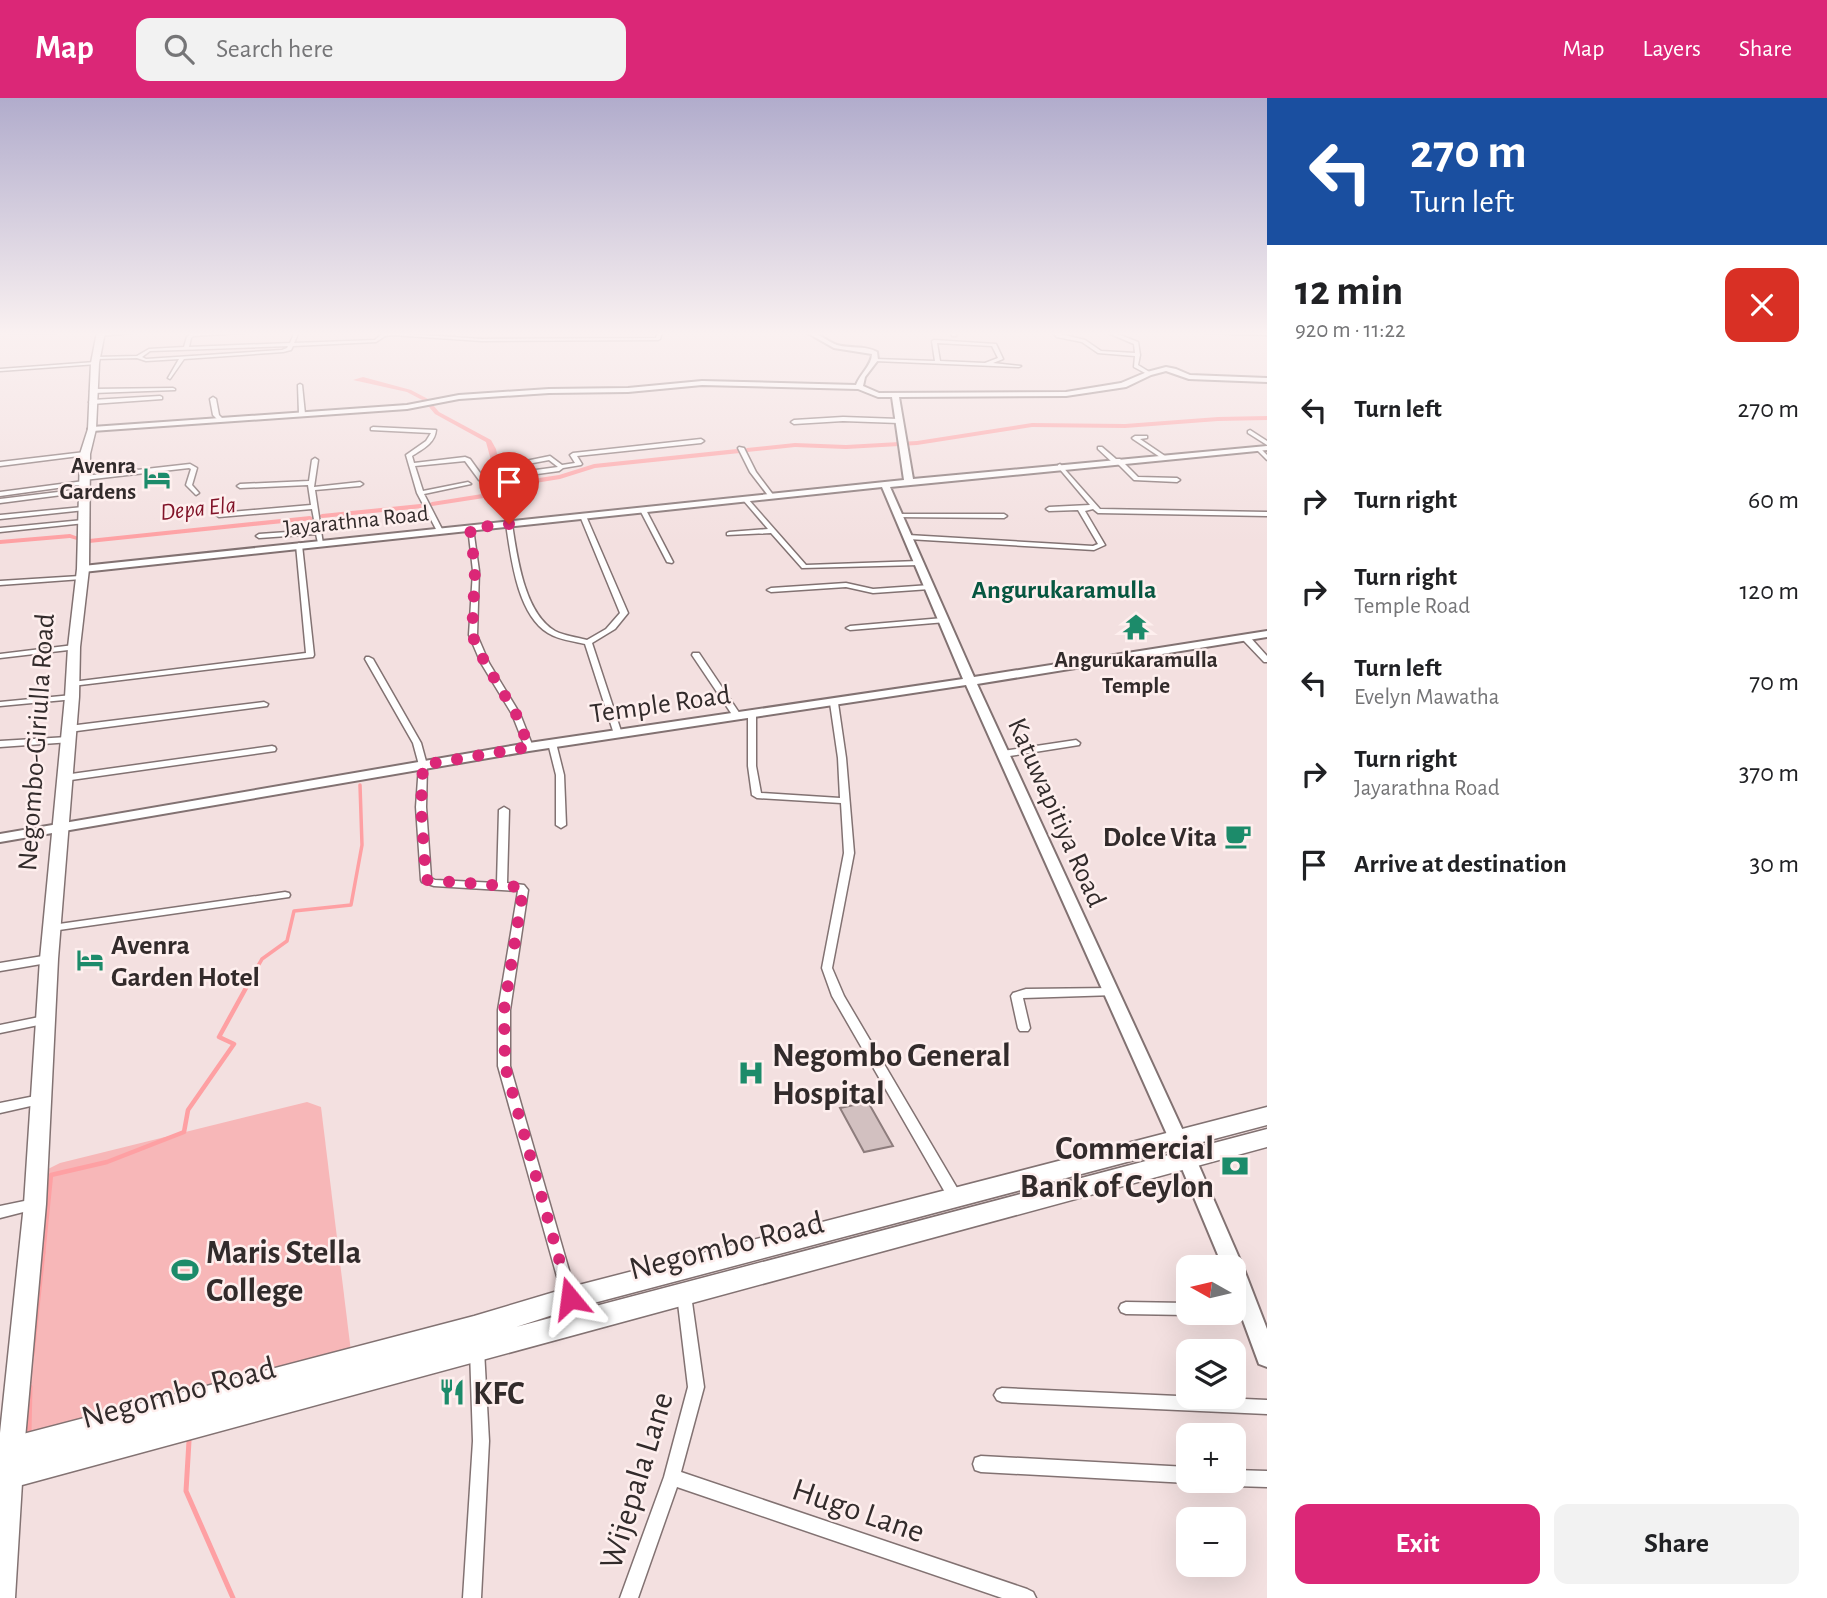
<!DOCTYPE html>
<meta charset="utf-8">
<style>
:root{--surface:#fff;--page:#f2f2f2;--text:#202124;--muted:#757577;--accent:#db2777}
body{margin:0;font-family:"Alegreya Sans",sans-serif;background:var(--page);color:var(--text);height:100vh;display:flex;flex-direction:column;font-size:26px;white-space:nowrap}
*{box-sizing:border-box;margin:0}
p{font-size:23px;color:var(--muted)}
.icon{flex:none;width:38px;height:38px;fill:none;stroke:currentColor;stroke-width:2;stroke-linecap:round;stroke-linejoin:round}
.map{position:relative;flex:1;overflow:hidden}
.sheet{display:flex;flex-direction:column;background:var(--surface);width:560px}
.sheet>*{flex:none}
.top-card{background:#1a4fa0;color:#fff;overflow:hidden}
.needle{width:46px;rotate:278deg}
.tools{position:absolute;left:1176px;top:1157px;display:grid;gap:14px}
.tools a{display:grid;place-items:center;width:70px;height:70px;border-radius:14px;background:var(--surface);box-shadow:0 7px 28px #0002;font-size:35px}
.pin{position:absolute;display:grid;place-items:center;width:60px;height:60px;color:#fff;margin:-72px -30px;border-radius:50% 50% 50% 0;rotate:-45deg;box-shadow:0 0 7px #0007}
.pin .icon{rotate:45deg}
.me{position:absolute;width:77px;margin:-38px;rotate:344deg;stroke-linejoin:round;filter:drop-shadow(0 0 5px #0008)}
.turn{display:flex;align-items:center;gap:24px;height:147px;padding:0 28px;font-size:32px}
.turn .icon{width:91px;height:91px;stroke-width:2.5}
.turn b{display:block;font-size:49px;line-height:60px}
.round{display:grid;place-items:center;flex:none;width:74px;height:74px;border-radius:14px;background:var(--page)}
.overview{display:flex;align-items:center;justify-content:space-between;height:119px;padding:0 28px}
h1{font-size:42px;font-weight:600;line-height:52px}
.button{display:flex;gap:14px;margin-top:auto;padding:14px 28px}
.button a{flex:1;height:80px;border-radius:14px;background:var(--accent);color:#fff;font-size:28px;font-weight:600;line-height:80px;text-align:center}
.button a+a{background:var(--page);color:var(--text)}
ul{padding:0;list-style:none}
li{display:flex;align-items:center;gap:21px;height:91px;padding:0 28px}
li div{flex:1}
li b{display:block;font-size:26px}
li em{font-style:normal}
header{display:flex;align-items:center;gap:42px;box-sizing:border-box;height:98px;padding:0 35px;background:var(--accent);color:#fff}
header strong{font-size:33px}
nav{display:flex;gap:38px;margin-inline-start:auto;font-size:24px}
.search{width:490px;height:63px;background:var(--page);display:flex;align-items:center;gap:18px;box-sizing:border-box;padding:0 24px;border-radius:14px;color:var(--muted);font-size:26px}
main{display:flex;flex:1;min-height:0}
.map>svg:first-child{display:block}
.green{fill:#f7b7b8}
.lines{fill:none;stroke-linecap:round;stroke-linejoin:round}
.stream-far2{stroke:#fea0a3;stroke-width:3.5}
.stream-far1{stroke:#fea0a3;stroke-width:4.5}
.stream{stroke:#fea0a3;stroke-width:5}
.canal{fill:#fea0a3;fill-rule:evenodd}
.building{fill:#d2c0c0;stroke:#8e7d7d;stroke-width:2}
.street-casing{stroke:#827272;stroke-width:3}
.secondary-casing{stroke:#827272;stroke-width:4}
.primary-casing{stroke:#827272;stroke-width:3}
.highway-casing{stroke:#827272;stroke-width:3}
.street{fill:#fff;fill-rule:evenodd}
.secondary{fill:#fff;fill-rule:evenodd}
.primary{fill:#fff;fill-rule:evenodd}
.highway{fill:#fff;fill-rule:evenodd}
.route{stroke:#db2777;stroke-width:12;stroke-dasharray:0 21.6}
.labels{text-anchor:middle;stroke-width:5;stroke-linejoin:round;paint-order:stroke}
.far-poi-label{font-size:23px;font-weight:bold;fill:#322b2b;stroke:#feefee;text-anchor:end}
.far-street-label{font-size:23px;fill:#322b2b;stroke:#feefee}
.far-water-label{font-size:24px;font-style:italic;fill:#811328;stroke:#feefee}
.far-quarter-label{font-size:26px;font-weight:bold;fill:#075741;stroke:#feefee}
.street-label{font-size:28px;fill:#322b2b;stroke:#feefee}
.poi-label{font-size:28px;font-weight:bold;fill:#322b2b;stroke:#feefee;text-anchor:end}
.near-poi-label{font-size:33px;font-weight:bold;fill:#322b2b;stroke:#feefee;text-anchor:start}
.near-street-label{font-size:33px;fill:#322b2b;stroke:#feefee}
</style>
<header>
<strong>Map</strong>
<div class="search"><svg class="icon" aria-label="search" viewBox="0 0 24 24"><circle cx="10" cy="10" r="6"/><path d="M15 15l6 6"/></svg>Search here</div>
<nav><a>Map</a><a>Layers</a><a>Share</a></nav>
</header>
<main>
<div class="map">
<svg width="1267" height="1500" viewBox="0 0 1267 1500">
<rect width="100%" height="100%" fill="#f3e0e0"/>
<path class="green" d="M307 1004 321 1009 352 1262 11 1352 36 1077 60 1065Z"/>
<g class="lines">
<path class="stream-far2" d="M251 880 262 861 287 843 294 813 351 807 362 747 360 687"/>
<path class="stream-far1" d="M43 1156 51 1077 107 1064 184 1034 188 1012 234 946 219 939 252 879"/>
<g class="stream">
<path d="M32 1257 43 1154"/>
<path d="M29 1335 30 1289"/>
<path d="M189 1343 186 1393 233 1500"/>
</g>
<g class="canal">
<path d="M363 279 411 292 428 301 439 314 491 342 496 351 502 379 495 377 486 344 435 316 424 303 407 294 353 282Z"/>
<path d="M1267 318V322L1218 323 1125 330 1032 329 917 347 846 351 795 349 747 354 743 352 747 350 795 345 846 347 917 343 1032 325 1125 326 1218 319Z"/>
<path d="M737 351 741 353 740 355 595 370 560 381 517 388 484 400 432 408 428 406 432 404 482 396 512 384 559 377 594 366Z"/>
<path d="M420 406H423V410L322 420 318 418 322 416Z"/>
<path d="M310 418 314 420 313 422 89 445 85 443 89 441Z"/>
<path d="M70 436 81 440 77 442 70 440 0 446V442Z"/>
</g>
</g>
<path class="building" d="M868 1004 893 1048 864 1054 840 1010Z"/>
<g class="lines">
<g class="street-casing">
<g id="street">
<path d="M9 234H59L57 235H11Z"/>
<path d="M122 234H142L100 238 98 237Z"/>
<path d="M227 234H257L193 238 191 240 189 249 290 245 295 234H299L294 245 375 242 382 236 393 235 482 241 656 240 658 234H662L660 241 658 242 482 243 393 237 385 238 376 244 293 248 291 252 283 254 184 261 170 281 168 280 179 261 146 263 137 260 96 261 94 260 96 259 137 258 149 251 184 249 187 239 190 236ZM288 248 287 250 282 252 146 261 142 259 150 253Z"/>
<rect x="952" y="234" width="4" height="4"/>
<path d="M1052 234 1085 242 1101 253 1135 255 1134 246 1106 234H1112L1138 244 1140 257 1138 267 1151 275 1147 276 1134 269 1135 258 1098 255 1082 244 1057 239Z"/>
<path d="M1203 234 1267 235V237L1205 235Z"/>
<path d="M934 242 996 246 1003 261 993 265 1021 268 1019 269 875 263 873 262 875 261 935 263 932 243ZM937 245 992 248 998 260 985 265 940 263Z"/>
<path d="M95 264 97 266 0 273V271Z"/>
<path d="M300 286 302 287 305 316 302 318 299 316 298 287Z"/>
<path d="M173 290 175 291V292L93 295 90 293 93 291Z"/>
<path d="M160 298 162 299V301L92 306 89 304 92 302Z"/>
<path d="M213 299 216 301 219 317 224 322 223 323H219L213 317 210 301Z"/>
<path d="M843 319 899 321 902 323 899 325 843 323 794 326 791 324 794 322Z"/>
<path d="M373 329 436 332C435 345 423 351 412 358L414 365 465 359 470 361 483 379 516 375 510 367 511 366 550 358 562 367 575 365 570 357 573 355 701 341 704 343 701 345 577 358 582 366 581 367 563 370 559 373 485 383 479 382 465 363 415 368 423 393 468 384 471 386 424 396 443 433 440 435 437 433 417 395 406 357 426 343 431 335 371 332V330ZM549 362 558 369 521 374 517 368Z"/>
<path d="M1250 332 1267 343V347L1248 335V333Z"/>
<path d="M1135 338H1147V340L1140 341 1165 358 1160 359 1133 341 1132 340Z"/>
<path d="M739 349 744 350 756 374 774 398V400H770L750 374 738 350Z"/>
<path d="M1098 349H1102L1116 361H1120L1138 379 1177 380 1180 382 1177 384 1134 382 1116 364H1112L1098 351Z"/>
<path d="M1259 349 1267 357V362L1256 351Z"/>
<path d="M85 354 87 355V357L0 368V364Z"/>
<path d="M315 360 318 362 314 389 360 384 363 386 360 388 315 392 323 446 318 445 316 436 259 440 256 438 259 436 316 432 312 411 219 419 216 417 219 415 311 407 308 387 240 390 237 388 240 386 309 383 312 362Z"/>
<path d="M190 366 197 370 192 387 199 395 196 397 186 387 191 371 189 370 84 382 81 380 84 378Z"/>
<path d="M1060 366 1100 411 1267 414V418L1098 415 1093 411 1085 413 1105 447 1094 452 908 441 905 439 908 437 1093 448 1098 446 1078 412 1049 413 1046 411 1049 409 1090 407 1058 369V367Z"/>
<path d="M84 383 87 385 86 386 0 398V394Z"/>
<path d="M83 391 86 393 85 394 0 405V401Z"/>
<path d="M744 401H748L806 467 919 463 922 465 919 467 802 470 771 435 727 437V435L729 434 768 431 744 403Z"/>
<path d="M83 409 86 411 85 412 0 421V417Z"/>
<path d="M643 410 646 412 673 464 672 465 667 464 640 412Z"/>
<path d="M583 416 586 418 628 515 615 531 592 545 622 636 618 639 614 636 585 546C573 543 559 542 548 535 517 516 511 459 506 426L509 424 512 426C517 458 524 515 555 533 565 538 576 539 587 542L606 531 620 515 580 418Z"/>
<path d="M897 416H1004L1007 418 1004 420 895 419V417Z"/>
<path d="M83 422 86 424 85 425 0 434V430Z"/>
<path d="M468 429 473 430 479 473 477 537 489 565 520 616 533 649 532 651 529 652 525 649 512 616 481 565 469 537 473 473Z"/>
<path d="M299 445 302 447 314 557 313 559 72 588 68 586 72 584 306 555 296 447Z"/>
<path d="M80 478 82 479V481L0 487V483Z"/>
<path d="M846 485 873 491 930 487 933 489 930 491 873 495 846 489 771 494 767 492 771 490Z"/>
<path d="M943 520 947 522 946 524 850 532 846 530 850 528Z"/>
<path d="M1243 538H1249L1267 558V564H1264L1243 542Z"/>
<path d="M74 547 78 549 77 551 0 560V556Z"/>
<path d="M693 555H699L742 619 741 621H735L692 557Z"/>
<path d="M366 559H369L373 561 421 645 427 667 426 709 431 780 435 782 497 785 499 712 504 709 509 712 507 785 524 787 528 792 510 912V968L577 1200 575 1204 570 1206 565 1204 563 1200 498 968V912L518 793 434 788 422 784 421 782 416 709 419 667 413 645 365 561Z"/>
<path d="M72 597 76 599 75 601 0 608V604Z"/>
<path d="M831 603H834L838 605 846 660 854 755 832 870 844 898 960 1095 962 1099 960 1103 955 1104 950 1103 832 898 822 870 844 755 841 705 757 700 752 697 748 668V617L752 615 756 617V668L761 695 840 700 838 660 830 605Z"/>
<path d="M264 604 268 606 267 608 69 634 65 631 69 628Z"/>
<path d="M68 639 71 640 72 642 71 644 0 649V643Z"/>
<path d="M552 642 556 645 564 677 566 727 561 730 556 727V677L548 645Z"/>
<path d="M1076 642 1080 645 1079 647 1003 659 999 656 1003 653Z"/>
<path d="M272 648 275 649 276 651 275 653 64 683 60 680 64 677Z"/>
<path d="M285 794 289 795 290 797 289 799 52 833 47 830 52 827Z"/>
<path d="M49 857 53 858 54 861 53 864 0 873V865Z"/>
<path d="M1111 890 1115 891 1117 894 1115 897 1023 900 1030 930 1028 933H1020L1018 930 1011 898 1013 895 1026 891Z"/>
<path d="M44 918 48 919 50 922 48 925 0 935V927Z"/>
<path d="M40 997 44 999 46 1002 44 1005 0 1015V1005Z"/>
<path d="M34 1101 39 1102 41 1106 39 1110 0 1120V1108Z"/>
<path d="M684 1191 689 1193 691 1197 704 1289 681 1374 1027 1491 1033 1494 1036 1500H1002L677 1389 638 1500H620L664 1379 688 1289 677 1197 679 1193Z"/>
<path d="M1126 1204 1188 1205V1214H1194L1188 1217 1126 1216 1121 1214 1119 1210 1121 1206Z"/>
<path d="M477 1245 482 1247 484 1252 489 1343 481 1500H463L473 1343 470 1252 472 1247Z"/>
<path d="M1002 1290 1267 1302V1316L1002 1304 997 1302 994 1297 997 1292Z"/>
<path d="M981 1358 1188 1369V1382H1194L1188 1385 981 1374 975 1372 973 1366 975 1360Z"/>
<path d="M1234 1372 1267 1373V1389L1234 1388 1228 1386 1227 1382H1234Z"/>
</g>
</g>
<g class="secondary-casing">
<path id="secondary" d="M806 234C819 234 826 243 837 247 851 251 865 247 877 254L878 262 865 279 863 288 879 295 1066 294 1121 285 1147 274 1166 269 1176 271 1190 277 1267 280V284L1189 281 1166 273 1151 277 1126 289 1066 298 899 299 913 381 1267 348V352L890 389 974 579 1267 533V539L977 586 1196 1061 1243 1169 1267 1231V1269L1259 1266 1234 1198V1169H1223L1178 1061 966 587 529 653 0 744V736L529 645 963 581 882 389 83 474 78 471 83 468 904 382 892 299H878L858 291 702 287 628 294 549 295 459 301 407 311 92 333 88 331 92 329 407 307 459 297 549 291 628 290 702 283 856 287C860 276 872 267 872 256L834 250Z"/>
</g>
<g class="primary-casing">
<path id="primary" d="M97 234H105L99 265 96 331 90 356 89 471 80 549 79 599 58 861 46 1106 24 1352 15 1500H0V1335L24 1106 40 861 65 599 68 549 77 471 80 356 88 331 91 265Z"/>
</g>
<g class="highway-casing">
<path id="highway" d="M1267 1009V1027L571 1211 516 1229 1267 1031V1049L0 1393V1342L474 1218 571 1189Z"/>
</g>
<use href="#street" class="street"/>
<use href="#secondary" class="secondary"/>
<use href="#primary" class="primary"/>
<use href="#highway" class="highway"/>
</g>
<linearGradient id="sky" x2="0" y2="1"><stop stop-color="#b1accc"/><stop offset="0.53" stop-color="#faf1f1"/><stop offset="1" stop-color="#faf1f1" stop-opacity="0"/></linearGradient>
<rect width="1267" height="444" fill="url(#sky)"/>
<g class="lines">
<path class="route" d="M509 426 470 430 475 472 472 537 485 565 516 616 529 649 423 667 421 709 426 782 520 789 523 792 504 912 505 968 570 1200"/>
</g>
<defs>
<g id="hotel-bare" transform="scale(2.1)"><path d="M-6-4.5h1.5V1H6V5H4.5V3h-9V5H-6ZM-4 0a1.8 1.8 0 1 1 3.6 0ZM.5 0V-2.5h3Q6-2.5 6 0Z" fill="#1c8b6a" stroke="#feefee" stroke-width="2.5" paint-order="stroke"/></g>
<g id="temple-bare" transform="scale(2.1)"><path d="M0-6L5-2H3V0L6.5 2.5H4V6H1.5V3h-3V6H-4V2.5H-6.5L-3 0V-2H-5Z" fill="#1c8b6a" stroke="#feefee" stroke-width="2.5" paint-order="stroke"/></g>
<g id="cafe-bare" transform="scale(2.1)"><path d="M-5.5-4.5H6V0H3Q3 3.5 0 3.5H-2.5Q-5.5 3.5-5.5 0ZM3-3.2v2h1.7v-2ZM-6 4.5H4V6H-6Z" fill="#1c8b6a" stroke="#feefee" stroke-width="2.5" paint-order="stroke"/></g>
<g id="hospital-bare" transform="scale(2.1)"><path d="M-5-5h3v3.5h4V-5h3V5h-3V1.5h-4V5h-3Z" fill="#1c8b6a" stroke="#feefee" stroke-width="2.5" paint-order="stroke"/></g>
<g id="bank-bare" transform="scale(2.1)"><path d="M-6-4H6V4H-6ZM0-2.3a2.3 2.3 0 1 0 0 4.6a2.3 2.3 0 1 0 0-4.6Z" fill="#1c8b6a" stroke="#feefee" stroke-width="2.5" paint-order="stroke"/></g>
<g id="stadium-bare" transform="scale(2.1)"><path d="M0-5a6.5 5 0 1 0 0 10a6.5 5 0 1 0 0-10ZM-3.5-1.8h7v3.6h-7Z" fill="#1c8b6a" stroke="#feefee" stroke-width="2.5" paint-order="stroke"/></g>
<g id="restaurant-bare" transform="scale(2.1)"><path d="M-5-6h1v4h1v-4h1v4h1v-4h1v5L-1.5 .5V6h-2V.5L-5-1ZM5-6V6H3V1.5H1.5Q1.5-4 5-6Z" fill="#1c8b6a" stroke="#feefee" stroke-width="2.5" paint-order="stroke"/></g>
</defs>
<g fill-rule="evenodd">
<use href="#hotel-bare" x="157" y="380"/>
<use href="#temple-bare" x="1136" y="529"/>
<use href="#cafe-bare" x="1238" y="738"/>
<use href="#hotel-bare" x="90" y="862"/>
<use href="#hospital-bare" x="751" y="975"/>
<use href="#bank-bare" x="1235" y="1068"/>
<use href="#stadium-bare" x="185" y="1172"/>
<use href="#restaurant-bare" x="452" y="1294"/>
</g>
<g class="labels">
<g class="far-poi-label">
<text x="136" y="375">Avenra<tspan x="136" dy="26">Gardens</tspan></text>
<text x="1136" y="569" text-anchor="middle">Angurukaramulla<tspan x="1136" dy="26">Temple</tspan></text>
</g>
<g class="far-street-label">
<text transform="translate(356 422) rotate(-6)" y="8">Jayarathna Road</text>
</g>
<g class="far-water-label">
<text transform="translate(198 410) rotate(-6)" y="8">Depa Ela</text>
</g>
<g class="far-quarter-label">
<text x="1064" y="500">Angurukaramulla</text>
</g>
<g class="street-label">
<text transform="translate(660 605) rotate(-8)" y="10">Temple Road</text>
<text transform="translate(35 644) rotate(-86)" y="10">Negombo-Giriulla Road</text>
<text transform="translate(1058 714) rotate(66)" y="10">Katuwapitiya Road</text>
</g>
<g class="poi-label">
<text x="1217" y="748">Dolce Vita</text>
<text x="111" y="856" text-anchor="start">Avenra<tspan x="111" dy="32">Garden Hotel</tspan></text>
</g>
<g class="near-poi-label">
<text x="772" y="968">Negombo General<tspan x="772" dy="38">Hospital</tspan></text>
<text x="1214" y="1061" text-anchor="end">Commercial<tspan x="1214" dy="38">Bank of Ceylon</tspan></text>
<text x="206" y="1165">Maris Stella<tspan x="206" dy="38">College</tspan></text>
<text x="473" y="1306">KFC</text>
</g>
<g class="near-street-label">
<text transform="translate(726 1146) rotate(-14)" y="12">Negombo Road</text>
<text transform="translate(178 1293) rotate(-15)" y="12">Negombo Road</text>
<text transform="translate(635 1382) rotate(-73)" y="12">Wijepala Lane</text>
<text transform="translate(859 1411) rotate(19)" y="12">Hugo Lane</text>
</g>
</g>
</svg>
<div class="tools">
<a><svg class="needle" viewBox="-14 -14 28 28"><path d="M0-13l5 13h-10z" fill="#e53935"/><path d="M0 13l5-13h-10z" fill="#757577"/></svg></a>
<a><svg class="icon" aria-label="layers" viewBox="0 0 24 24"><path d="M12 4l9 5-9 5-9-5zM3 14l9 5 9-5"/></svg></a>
<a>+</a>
<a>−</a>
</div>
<div class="pin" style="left:509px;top:426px;background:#d93025"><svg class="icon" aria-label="arrive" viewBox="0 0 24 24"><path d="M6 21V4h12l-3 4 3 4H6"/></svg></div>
<svg class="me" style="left:570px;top:1200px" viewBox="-20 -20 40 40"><path d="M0-17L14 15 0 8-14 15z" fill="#db2777" stroke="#fff" stroke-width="4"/></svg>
</div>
<section class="sheet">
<div class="top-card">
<div class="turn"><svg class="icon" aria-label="left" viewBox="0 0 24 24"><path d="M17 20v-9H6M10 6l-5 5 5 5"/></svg><div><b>270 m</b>Turn left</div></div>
</div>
<div class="overview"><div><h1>12 min</h1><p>920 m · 11:22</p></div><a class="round" style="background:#d93025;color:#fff"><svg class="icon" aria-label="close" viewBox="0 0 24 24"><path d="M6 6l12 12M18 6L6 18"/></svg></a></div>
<ul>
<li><svg class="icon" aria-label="left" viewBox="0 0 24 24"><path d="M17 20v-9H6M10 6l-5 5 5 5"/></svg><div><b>Turn left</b></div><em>270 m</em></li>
<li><svg class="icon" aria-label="right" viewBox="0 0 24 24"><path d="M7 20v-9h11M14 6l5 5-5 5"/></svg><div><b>Turn right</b></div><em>60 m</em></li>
<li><svg class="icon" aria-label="right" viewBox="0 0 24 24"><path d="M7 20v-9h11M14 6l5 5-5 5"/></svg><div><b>Turn right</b><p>Temple Road</p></div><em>120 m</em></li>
<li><svg class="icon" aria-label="left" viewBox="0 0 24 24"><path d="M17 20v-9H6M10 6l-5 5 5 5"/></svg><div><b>Turn left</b><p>Evelyn Mawatha</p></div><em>70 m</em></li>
<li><svg class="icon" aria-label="right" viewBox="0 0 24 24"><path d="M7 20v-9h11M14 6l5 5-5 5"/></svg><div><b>Turn right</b><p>Jayarathna Road</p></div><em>370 m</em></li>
<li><svg class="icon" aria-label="arrive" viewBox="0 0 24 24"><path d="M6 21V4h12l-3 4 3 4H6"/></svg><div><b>Arrive at destination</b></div><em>30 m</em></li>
</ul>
<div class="button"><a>Exit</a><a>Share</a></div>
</section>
</main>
